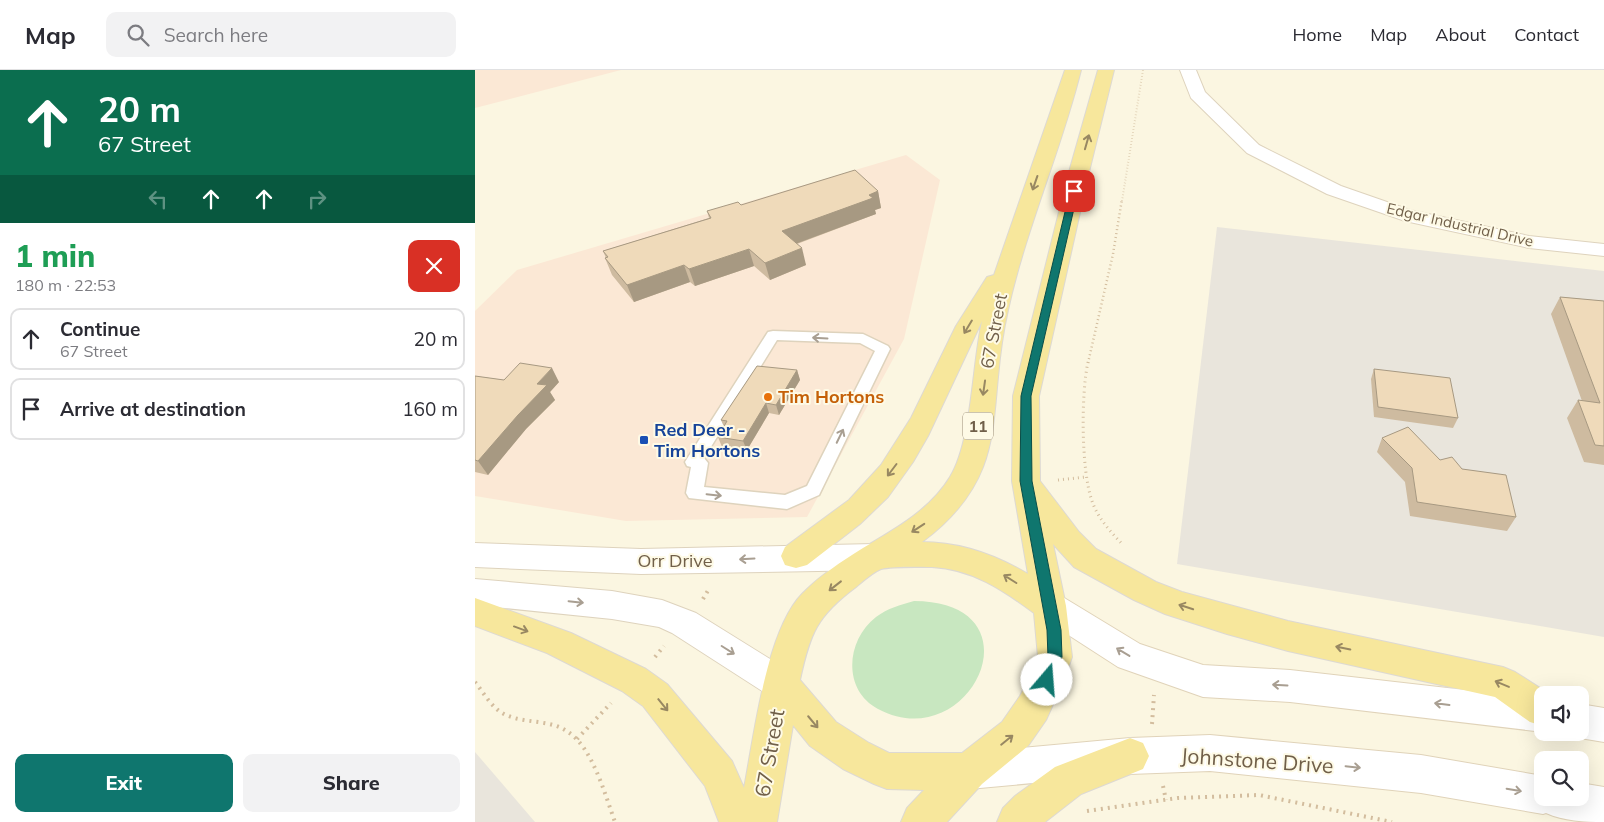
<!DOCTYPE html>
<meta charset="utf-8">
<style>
:root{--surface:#fff;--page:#f2f2f3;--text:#2b2b33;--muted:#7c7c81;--line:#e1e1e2;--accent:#0f766e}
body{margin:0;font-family:Mulish,sans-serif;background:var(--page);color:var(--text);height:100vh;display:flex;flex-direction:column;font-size:19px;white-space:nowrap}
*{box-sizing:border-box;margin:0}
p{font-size:16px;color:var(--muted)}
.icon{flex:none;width:28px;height:28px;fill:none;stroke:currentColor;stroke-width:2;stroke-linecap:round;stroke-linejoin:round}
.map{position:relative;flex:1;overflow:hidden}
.drawer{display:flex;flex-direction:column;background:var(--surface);width:475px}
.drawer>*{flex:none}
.top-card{background:#0b6e4f;color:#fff;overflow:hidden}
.buttons{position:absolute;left:1059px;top:616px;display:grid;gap:10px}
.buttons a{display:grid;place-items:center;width:55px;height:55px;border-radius:10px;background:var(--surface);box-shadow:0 5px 20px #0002;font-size:25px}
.pin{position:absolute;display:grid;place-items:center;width:42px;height:42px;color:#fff;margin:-21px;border-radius:10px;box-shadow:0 2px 8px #0006}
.me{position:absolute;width:55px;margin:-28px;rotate:18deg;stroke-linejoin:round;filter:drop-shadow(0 0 4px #0008)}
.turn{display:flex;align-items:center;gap:18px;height:105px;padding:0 15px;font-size:22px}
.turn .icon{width:65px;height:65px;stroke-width:2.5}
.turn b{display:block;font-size:35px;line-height:42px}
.lanes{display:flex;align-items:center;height:48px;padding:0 15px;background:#0003;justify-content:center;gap:25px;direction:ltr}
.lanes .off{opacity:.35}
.round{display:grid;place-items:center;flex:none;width:52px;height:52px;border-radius:10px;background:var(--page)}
.headline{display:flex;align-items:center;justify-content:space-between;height:85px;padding:0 15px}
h1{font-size:30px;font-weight:800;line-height:38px;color:#1e9e55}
.button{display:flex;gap:10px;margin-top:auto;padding:10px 15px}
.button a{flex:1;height:58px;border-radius:10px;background:var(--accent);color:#fff;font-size:20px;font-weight:800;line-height:58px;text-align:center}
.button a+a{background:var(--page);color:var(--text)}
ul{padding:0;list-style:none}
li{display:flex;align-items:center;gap:15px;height:62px;margin:0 10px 8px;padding:0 5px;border:2px solid var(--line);border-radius:10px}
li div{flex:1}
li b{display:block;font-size:19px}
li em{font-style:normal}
header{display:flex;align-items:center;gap:30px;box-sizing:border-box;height:70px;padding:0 25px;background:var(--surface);border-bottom:1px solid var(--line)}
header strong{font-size:24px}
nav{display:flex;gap:28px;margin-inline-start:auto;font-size:18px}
.search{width:350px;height:45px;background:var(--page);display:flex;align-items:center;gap:12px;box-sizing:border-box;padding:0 18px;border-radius:10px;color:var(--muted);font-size:19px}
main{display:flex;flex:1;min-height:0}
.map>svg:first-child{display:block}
.commercial{fill:#fbe8d5}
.industrial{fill:#e9e5dc}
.green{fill:#c8e7c0}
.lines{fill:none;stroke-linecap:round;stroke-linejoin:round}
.service-casing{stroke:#ded3bd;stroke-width:3}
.tertiary-casing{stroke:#ded3bd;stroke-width:2}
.secondary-casing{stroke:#e0d3b9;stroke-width:2}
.primary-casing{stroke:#ddd9d3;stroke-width:2}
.path-far3{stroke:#d3bd9e;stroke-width:2;stroke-dasharray:0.5 2.5;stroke-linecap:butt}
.path-far2{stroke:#d3bd9e;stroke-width:2.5;stroke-dasharray:1 3;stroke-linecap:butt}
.path-far1{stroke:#d3bd9e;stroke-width:3;stroke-dasharray:1 4;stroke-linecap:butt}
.path{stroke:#d3bd9e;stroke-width:4;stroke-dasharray:2 5;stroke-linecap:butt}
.service{fill:#fff;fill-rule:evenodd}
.tertiary{fill:#fff;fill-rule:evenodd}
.secondary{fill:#fff;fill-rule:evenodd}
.primary{fill:#f7e79c;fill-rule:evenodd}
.wall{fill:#cebba0}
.shaded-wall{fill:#a79982}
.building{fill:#efdaba;stroke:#a79982}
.oneway{stroke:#988862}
.oneway2{stroke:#a99f92}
.route{fill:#0f766e;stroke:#0a4d48}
.food-dot{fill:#e8710a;stroke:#fefae6;stroke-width:2}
.transit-dot{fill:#1a4fb4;stroke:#fefae6;stroke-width:2}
.labels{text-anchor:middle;stroke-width:4;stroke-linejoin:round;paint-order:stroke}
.far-street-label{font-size:15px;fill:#705f49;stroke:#fefae6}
.shield{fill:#fefae6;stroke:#9b8e78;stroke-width:1}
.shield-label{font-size:16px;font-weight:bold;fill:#705f49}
.street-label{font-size:18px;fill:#705f49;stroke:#fefae6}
.food-label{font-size:18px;font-weight:bold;fill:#c56008;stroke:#fefae6;text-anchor:start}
.transit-label{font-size:18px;font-weight:bold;fill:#164399;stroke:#fefae6;text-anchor:start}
.near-street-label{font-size:21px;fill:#705f49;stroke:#fefae6}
</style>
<header>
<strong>Map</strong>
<div class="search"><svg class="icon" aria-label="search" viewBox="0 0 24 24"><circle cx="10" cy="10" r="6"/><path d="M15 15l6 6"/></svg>Search here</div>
<nav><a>Home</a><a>Map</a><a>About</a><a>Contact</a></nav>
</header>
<main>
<section class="drawer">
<div class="top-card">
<div class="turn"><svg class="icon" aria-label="ahead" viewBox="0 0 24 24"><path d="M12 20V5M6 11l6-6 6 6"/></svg><div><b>20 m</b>67 Street</div></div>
<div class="lanes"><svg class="icon off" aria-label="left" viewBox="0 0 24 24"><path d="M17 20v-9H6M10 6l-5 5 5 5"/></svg><svg class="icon" aria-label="ahead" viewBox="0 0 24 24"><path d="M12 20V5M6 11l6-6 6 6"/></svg><svg class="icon" aria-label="ahead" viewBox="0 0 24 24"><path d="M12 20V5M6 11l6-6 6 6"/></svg><svg class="icon off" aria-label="right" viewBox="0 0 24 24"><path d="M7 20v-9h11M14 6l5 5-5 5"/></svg></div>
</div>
<div class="headline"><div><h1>1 min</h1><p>180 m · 22:53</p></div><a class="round" style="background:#d93025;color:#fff"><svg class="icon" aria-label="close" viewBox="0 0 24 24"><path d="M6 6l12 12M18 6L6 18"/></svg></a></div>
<ul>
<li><svg class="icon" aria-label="ahead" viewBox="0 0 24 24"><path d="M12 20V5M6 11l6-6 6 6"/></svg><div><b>Continue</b><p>67 Street</p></div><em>20 m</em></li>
<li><svg class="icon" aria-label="arrive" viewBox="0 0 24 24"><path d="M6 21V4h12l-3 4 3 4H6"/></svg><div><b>Arrive at destination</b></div><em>160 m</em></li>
</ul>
<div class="button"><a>Exit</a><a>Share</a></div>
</section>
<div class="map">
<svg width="1129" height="752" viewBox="0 0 1129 752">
<rect width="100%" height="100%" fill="#fbf6e1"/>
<g class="commercial">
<path d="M0 0H146L0 38Z"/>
<path d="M431 85 465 110 429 269 332 447 151 451 0 426V241L42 200Z"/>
</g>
<g class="industrial">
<path d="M742 157 1129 201V567L702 494Z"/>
<path d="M0 682 60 752H0Z"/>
</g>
<path class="green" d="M439 531C569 532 495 688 403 639 367 620 371 570 401 547 413 538 425 535 439 531Z"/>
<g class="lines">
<g class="service-casing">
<path id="service" d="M298 261 388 264 413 276 415 279 344 425 312 439 214 428 211 423 216 397 212 396 210 392 293 262ZM302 270 385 273 400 281 332 416 310 425 229 417 233 393 229 388Z"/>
</g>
<g class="tertiary-casing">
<g id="tertiary">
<path d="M705 0H721L730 22 784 75 866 116 935 140 1054 166 1129 174V186L1054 178 930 151 852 124 772 83 716 28Z"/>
<path d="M0 473 166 479 399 474 410 478 414 487 410 496 399 500 166 504 0 497Z"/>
<path d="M0 509 137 521 187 530 221 543 319 604 324 615 319 626 307 631 295 626 197 563 184 557 137 549 0 535Z"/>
</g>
</g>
<g class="secondary-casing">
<g id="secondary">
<path d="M575 522 586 526 665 574 728 595 815 600 1068 629 1069 662 815 632 728 627 643 597 564 546 559 536 564 526Z"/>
<path d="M1105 634 1129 638V672L1105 668 1092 663 1105 662Z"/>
<path d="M735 665 946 685 1068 706V728H1105V713L1129 717V752C1109 752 1089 751 1071 743L1068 744 946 723 735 701 655 704 494 719 481 714 475 701 481 688 494 683 655 668Z"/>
</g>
</g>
<g class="primary-casing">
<g id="primary">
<path d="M590 0H606C586 81 551 158 533 240 528 262 525 284 523 307 520 337 519 369 508 397 496 428 474 452 447 472 485 472 521 485 553 504L537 411 538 326 594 102 623 0H639L614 102 564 326 565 411 604 462 621 479 681 512 707 522 813 551 1028 597 1040 602 1076 625H1068V656L1055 652 1020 627 813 581 752 564 690 544 659 530 599 497 578 474 591 536 597 587 589 610 571 650 553 676 507 714 472 752H426L432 738 449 720 412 719 399 714 368 699 335 676 318 655 302 752H244L230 716 168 636 147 621 72 583 0 556V528L96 563 171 599 192 614 257 691 269 718C279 667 291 561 327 524 344 506 367 491 388 478 420 459 455 440 475 407 497 371 497 295 507 251L453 366 438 392 413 427 385 454 332 495 321 498 310 495 306 486 310 477 374 430 406 395 436 348 481 256 512 207 519 205ZM457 497C497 499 528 520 559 543L563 587 556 605 545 626 527 652 487 683H414L394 673 361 652 325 610C335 563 342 546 381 517 388 511 398 502 406 499 419 496 443 497 457 497Z"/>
<path d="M655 668 668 673 674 686 668 699 606 724 570 752H522L528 738 540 726 580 697Z"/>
</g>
</g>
<path class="path-far3" d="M647 131 668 0"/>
<path class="path-far2" d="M613 293 638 184 647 129"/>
<g class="path-far1">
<path d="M613 292C606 324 606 400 617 431 623 449 636 462 648 475"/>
<path d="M583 410 611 407"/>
</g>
<g class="path">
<path d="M228 529 235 517"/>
<path d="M180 587 189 576"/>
<path d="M0 612C9 623 17 639 31 645 51 654 75 649 93 662 118 678 130 725 140 752"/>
<path d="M677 654 679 625"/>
<path d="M102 669 136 633"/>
<path d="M688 716 691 730"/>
<path d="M612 741 703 728 784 725 917 752"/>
</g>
<use href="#service" class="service"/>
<use href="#tertiary" class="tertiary"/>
<use href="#secondary" class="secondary"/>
<use href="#primary" class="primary"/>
</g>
<g class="wall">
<path d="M403 121 406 138 400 140 401 144 322 174 331 195 295 210 279 196 220 216 215 212 159 232 137 205 130 188H131L128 181 234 148 232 141 266 135Z"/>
<path d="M1085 227 1129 231V395L1109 392 1092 348 1103 330 1107 331 1076 244Z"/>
<path d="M899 299 983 348 978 358 899 347 896 309Z"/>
<path d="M322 300 325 310 304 345 294 343 272 380 247 377 243 367 249 357 246 350Z"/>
<path d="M0 306 29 310 84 312 75 322 80 330 51 359 13 405 0 402Z"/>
<path d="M907 368 987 399 1041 447 1032 461 935 446 930 412 902 382Z"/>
</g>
<g class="shaded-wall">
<path d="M403 121 406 138 400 140 401 144 312 177 307 161Z"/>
<path d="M327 178 331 195 295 210 290 193Z"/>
<path d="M274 179 279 196 220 216 214 199Z"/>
<path d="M209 195 215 212 159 232 152 215Z"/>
<path d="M77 298 84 312 75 322 80 330 51 359 13 405 3 391 62 314Z"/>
<path d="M322 300 325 310 304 345 301 335Z"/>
<path d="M291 333 294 343 272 380 268 371Z"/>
</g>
<g class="building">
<path d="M380 100 403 121 394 125 398 128 307 161 327 178 290 193 274 179 214 199 209 195 152 215 130 188 133 187 128 181 236 148 232 141 263 132 266 135Z"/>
<path d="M1085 227 1129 231V376L1120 375 1103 330 1125 333Z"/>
<path d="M45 293 77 298 62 314 72 315 43 345 3 391 0 390V306L29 310Z"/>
<path d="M282 296 322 300 301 335 291 333 268 371 243 367 252 351 246 350Z"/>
<path d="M899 299 975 308 983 348 903 337Z"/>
<path d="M933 357 965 390 977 387 987 399 1031 405 1041 447 942 432 937 398 907 368Z"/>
</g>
<defs><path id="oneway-shaft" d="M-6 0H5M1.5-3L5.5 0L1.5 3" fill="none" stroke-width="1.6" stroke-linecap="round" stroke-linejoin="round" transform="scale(1.25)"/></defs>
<g class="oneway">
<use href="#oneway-shaft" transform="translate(612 72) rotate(-74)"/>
<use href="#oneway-shaft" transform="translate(560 113) rotate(109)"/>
<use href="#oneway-shaft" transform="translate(493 257) rotate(121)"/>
<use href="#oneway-shaft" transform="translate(509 318) rotate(98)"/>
<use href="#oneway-shaft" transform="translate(417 400) rotate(127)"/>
<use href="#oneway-shaft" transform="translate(443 458) rotate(147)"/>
<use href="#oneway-shaft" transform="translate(535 509) rotate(-148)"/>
<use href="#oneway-shaft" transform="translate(360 516) rotate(142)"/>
<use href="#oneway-shaft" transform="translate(711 537) rotate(-162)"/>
<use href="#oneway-shaft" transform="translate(46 559) rotate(20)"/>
<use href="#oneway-shaft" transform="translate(868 578) rotate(-168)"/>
<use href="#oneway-shaft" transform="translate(1027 614) rotate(-157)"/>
<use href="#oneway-shaft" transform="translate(188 635) rotate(51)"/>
<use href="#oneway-shaft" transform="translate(338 652) rotate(50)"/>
<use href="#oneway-shaft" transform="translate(532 670) rotate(-39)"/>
</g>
<g class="oneway2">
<use href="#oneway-shaft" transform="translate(345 268) rotate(-177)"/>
<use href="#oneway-shaft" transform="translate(365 366) rotate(-64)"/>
<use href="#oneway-shaft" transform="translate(239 425) rotate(6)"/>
<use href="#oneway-shaft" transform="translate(272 489) rotate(177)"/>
<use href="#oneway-shaft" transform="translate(101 532) rotate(6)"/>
<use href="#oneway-shaft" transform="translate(253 580) rotate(32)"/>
<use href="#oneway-shaft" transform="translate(648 582) rotate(-149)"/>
<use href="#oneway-shaft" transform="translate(805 615) rotate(-177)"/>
<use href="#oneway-shaft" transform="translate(967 634) rotate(-173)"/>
<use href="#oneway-shaft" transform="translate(878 697) rotate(6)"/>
<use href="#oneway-shaft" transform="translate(1039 720) rotate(10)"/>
</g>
<path class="route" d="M599 118 603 121 556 326 557 411 586 560 587 587 577 614 572 616 567 614 565 610 573 587 572 560 545 411 546 326 595 121Z"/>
<circle class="food-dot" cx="293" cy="327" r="5"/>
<rect class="transit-dot" x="164" y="365" width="10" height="10" rx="2.5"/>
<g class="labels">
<g class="far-street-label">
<text transform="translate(985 155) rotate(13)" y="5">Edgar Industrial Drive</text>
</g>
<rect class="shield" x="488" y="342.5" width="30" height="27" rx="4"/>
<g class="shield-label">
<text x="503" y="362">11</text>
</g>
<g class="street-label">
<text transform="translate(519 261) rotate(-79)" y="6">67 Street</text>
<text x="200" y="497">Orr Drive</text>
</g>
<g class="food-label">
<text x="303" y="333">Tim Hortons</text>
</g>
<g class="transit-label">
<text x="179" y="366">Red Deer -<tspan x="179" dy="21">Tim Hortons</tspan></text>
</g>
<g class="near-street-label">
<text transform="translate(295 683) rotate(-80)" y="7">67 Street</text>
<text transform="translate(782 691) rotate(4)" y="7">Johnstone Drive</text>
</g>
</g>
</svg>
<div class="buttons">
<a><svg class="icon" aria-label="sound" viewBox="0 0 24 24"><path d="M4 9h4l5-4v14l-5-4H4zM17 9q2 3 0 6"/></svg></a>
<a><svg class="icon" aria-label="search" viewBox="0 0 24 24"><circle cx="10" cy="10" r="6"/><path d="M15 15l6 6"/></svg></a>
</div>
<div class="pin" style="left:599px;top:121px;background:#d93025"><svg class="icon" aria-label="arrive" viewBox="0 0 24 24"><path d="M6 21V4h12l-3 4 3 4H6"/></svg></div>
<svg class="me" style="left:572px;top:610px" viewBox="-20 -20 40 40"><circle r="19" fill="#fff"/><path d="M0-13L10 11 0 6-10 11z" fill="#0f766e"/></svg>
</div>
</main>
